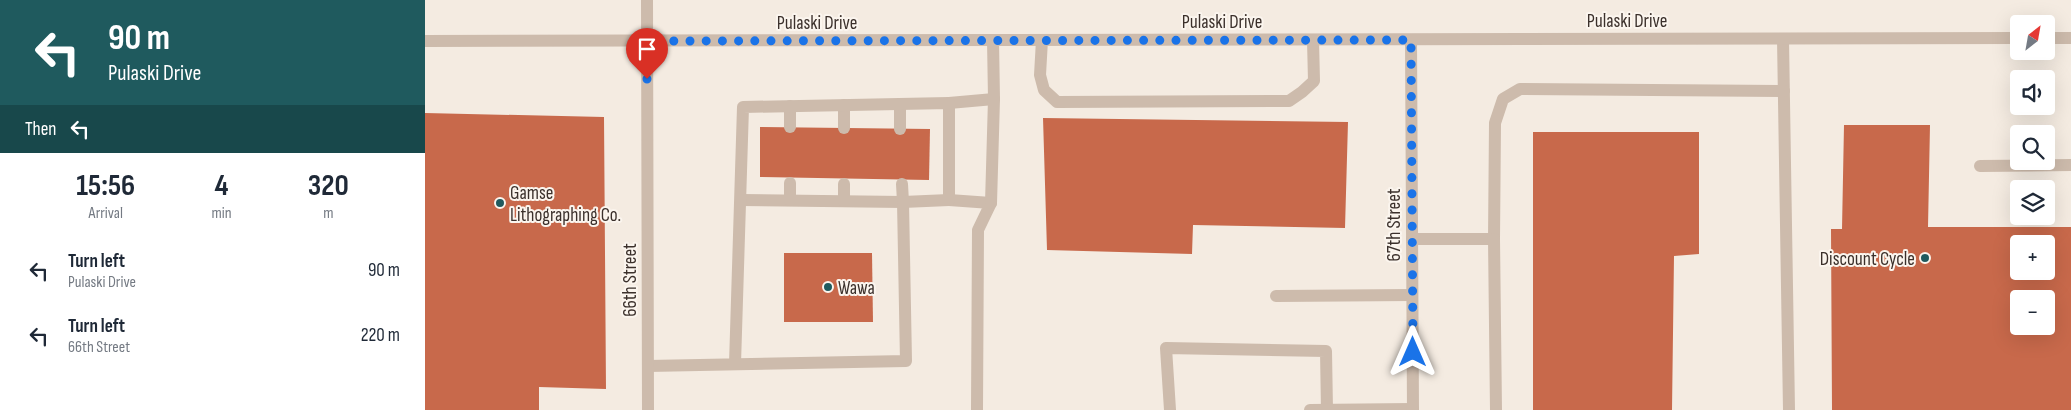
<!DOCTYPE html>
<meta charset="utf-8">
<style>
:root{--surface:#fff;--page:#f2f2f3;--text:#1f2937;--muted:#747a83}
body{margin:0;font-family:"Sofia Sans Condensed",sans-serif;background:var(--page);color:var(--text);height:100vh;display:flex;flex-direction:column;font-size:19px;white-space:nowrap}
*{box-sizing:border-box;margin:0}
p{font-size:16px;color:var(--muted)}
.icon{flex:none;width:28px;height:28px;fill:none;stroke:currentColor;stroke-width:2;stroke-linecap:round;stroke-linejoin:round}
.map{position:relative;flex:1;overflow:hidden}
.side{display:flex;flex-direction:column;background:var(--surface);width:425px}
.side>*{flex:none}
.hud{background:#1f5a5e;color:#fff;overflow:hidden}
.needle{width:32px;rotate:31deg}
.tools{position:absolute;left:1585px;top:15px;display:grid;gap:10px}
.tools a{display:grid;place-items:center;width:45px;height:45px;border-radius:5px;background:var(--surface);box-shadow:0 5px 20px #0002;font-size:25px}
.pin{position:absolute;display:grid;place-items:center;width:42px;height:42px;color:#fff;margin:-51px -21px;border-radius:50% 50% 50% 0;rotate:-45deg;box-shadow:0 0 5px #0007}
.pin .icon{rotate:45deg}
.me{position:absolute;width:55px;margin:-28px;rotate:0deg;stroke-linejoin:round;filter:drop-shadow(0 0 4px #0008)}
.turn{display:flex;align-items:center;gap:18px;height:105px;padding:0 25px;font-size:22px}
.turn .icon{width:65px;height:65px;stroke-width:2.5}
.turn b{display:block;font-size:35px;line-height:42px}
.then{display:flex;align-items:center;height:48px;padding:0 25px;background:#0003;gap:10px;font-size:19px}
.eta{display:flex;justify-content:space-evenly;align-items:center;height:85px;text-align:center}
.eta b{font-size:30px;font-weight:700;line-height:35px}
ul{padding:0;list-style:none}
li{display:flex;align-items:center;gap:15px;height:65px;padding:0 25px}
li div{flex:1}
li b{display:block;font-size:19px}
li em{font-style:normal}
main{display:flex;flex:1;min-height:0}
.map>svg:first-child{display:block}
.building{fill:#c8694b;fill-rule:evenodd}
.lines{fill:none;stroke-linecap:round;stroke-linejoin:round}
.lane{stroke:#cdbbac;stroke-width:12}
.street{stroke:#cdbbac;stroke-width:12}
.route{stroke:#1a73e8;stroke-width:9;stroke-dasharray:0 16.2}
.poi-dot{fill:#1f5a5e;stroke:#fbf5ee;stroke-width:2}
.labels{text-anchor:middle;stroke-width:4;stroke-linejoin:round;paint-order:stroke}
.street-label{font-size:19px;fill:#3b302b;stroke:#fbf5ee}
.poi-label{font-size:19px;fill:#3b302b;stroke:#fbf5ee;text-anchor:start}
</style>
<main>
<section class="side">
<div class="hud">
<div class="turn"><svg class="icon" aria-label="left" viewBox="0 0 24 24"><path d="M17 20v-9H6M10 6l-5 5 5 5"/></svg><div><b>90 m</b>Pulaski Drive</div></div>
<div class="then">Then<svg class="icon" aria-label="left" viewBox="0 0 24 24"><path d="M17 20v-9H6M10 6l-5 5 5 5"/></svg></div>
</div>
<div class="eta">
<div><b>15:56</b><p>Arrival</p></div>
<div><b>4</b><p>min</p></div>
<div><b>320</b><p>m</p></div>
</div>
<ul>
<li><svg class="icon" aria-label="left" viewBox="0 0 24 24"><path d="M17 20v-9H6M10 6l-5 5 5 5"/></svg><div><b>Turn left</b><p>Pulaski Drive</p></div><em>90 m</em></li>
<li><svg class="icon" aria-label="left" viewBox="0 0 24 24"><path d="M17 20v-9H6M10 6l-5 5 5 5"/></svg><div><b>Turn left</b><p>66th Street</p></div><em>220 m</em></li>
</ul>
</section>
<div class="map">
<svg width="1646" height="410" viewBox="0 0 1646 410">
<rect width="100%" height="100%" fill="#f4ebe1"/>
<g class="building">
<path d="M0 113 179 117 181 389 114 387V410H0Z"/>
<path d="M618 118 923 122 920 228 768 225 767 254 622 250Z"/>
<path d="M1419 125H1505L1503 227H1646V410H1407L1406 229H1417ZM1594 244H1621V271H1594ZM1594 299H1621V326H1594Z"/>
<path d="M335 127 505 129 504 180 335 177Z"/>
<path d="M1108 132H1274V254L1249 256 1247 410H1108Z"/>
<path d="M359 253H447L448 322H359Z"/>
</g>
<g class="lines">
<g class="lane">
<path d="M1358 39 1364 410"/>
<path d="M617 40 615 75 619 90 632 102 864 101 877 92 889 81 888 40"/>
<path d="M524 103 569 99"/>
<path d="M475 105V129"/>
<path d="M365 106V127"/>
<path d="M419 128V105"/>
<path d="M1555 166 1646 165"/>
<path d="M316 200 478 202 477 184"/>
<path d="M365 200V183"/>
<path d="M524 200 566 203 553 230 552 410"/>
<path d="M419 201V184"/>
<path d="M566 203 569 99 568 40"/>
<path d="M987 239H1069L1070 123 1078 99 1095 89 1359 91"/>
<path d="M1069 239 1071 410"/>
<path d="M851 296 987 295"/>
<path d="M223 366 481 361 478 202 524 200V103L318 107 310 364"/>
<path d="M745 410 741 348 901 351 902 410"/>
<path d="M885 410 988 409"/>
</g>
<g class="street">
<path d="M222 0 223 410"/>
<path d="M1621 38H1646"/>
<path d="M986 40 988 410"/>
<path d="M0 41 1594 38"/>
</g>
</g>
<g class="lines">
<path class="route" d="M222 79V41L986 40 988 352"/>
</g>
<g class="poi-dot">
<circle cx="75" cy="203" r="5"/>
<circle cx="1500" cy="258" r="5"/>
<circle cx="403" cy="287" r="5"/>
</g>
<g class="labels">
<g class="street-label">
<text x="1202" y="27">Pulaski Drive</text>
<text x="797" y="28">Pulaski Drive</text>
<text x="392" y="29">Pulaski Drive</text>
<text transform="translate(968 225) rotate(-90)" y="7">67th Street</text>
<text transform="translate(204 280) rotate(-90)" y="7">66th Street</text>
</g>
<g class="poi-label">
<text x="85" y="199">Gamse<tspan x="85" dy="22">Lithographing Co.</tspan></text>
<text x="1490" y="265" text-anchor="end">Discount Cycle</text>
<text x="413" y="294">Wawa</text>
</g>
</g>
</svg>
<div class="tools">
<a><svg class="needle" viewBox="-14 -14 28 28"><path d="M0-13l5 13h-10z" fill="#e53935"/><path d="M0 13l5-13h-10z" fill="#747a83"/></svg></a>
<a><svg class="icon" aria-label="sound" viewBox="0 0 24 24"><path d="M4 9h4l5-4v14l-5-4H4zM17 9q2 3 0 6"/></svg></a>
<a><svg class="icon" aria-label="search" viewBox="0 0 24 24"><circle cx="10" cy="10" r="6"/><path d="M15 15l6 6"/></svg></a>
<a><svg class="icon" aria-label="layers" viewBox="0 0 24 24"><path d="M12 4l9 5-9 5-9-5zM3 14l9 5 9-5"/></svg></a>
<a>+</a>
<a>−</a>
</div>
<div class="pin" style="left:222px;top:79px;background:#d93025"><svg class="icon" aria-label="arrive" viewBox="0 0 24 24"><path d="M6 21V4h12l-3 4 3 4H6"/></svg></div>
<svg class="me" style="left:988px;top:352px" viewBox="-20 -20 40 40"><path d="M0-17L14 15 0 8-14 15z" fill="#1a73e8" stroke="#fff" stroke-width="4"/></svg>
</div>
</main>
